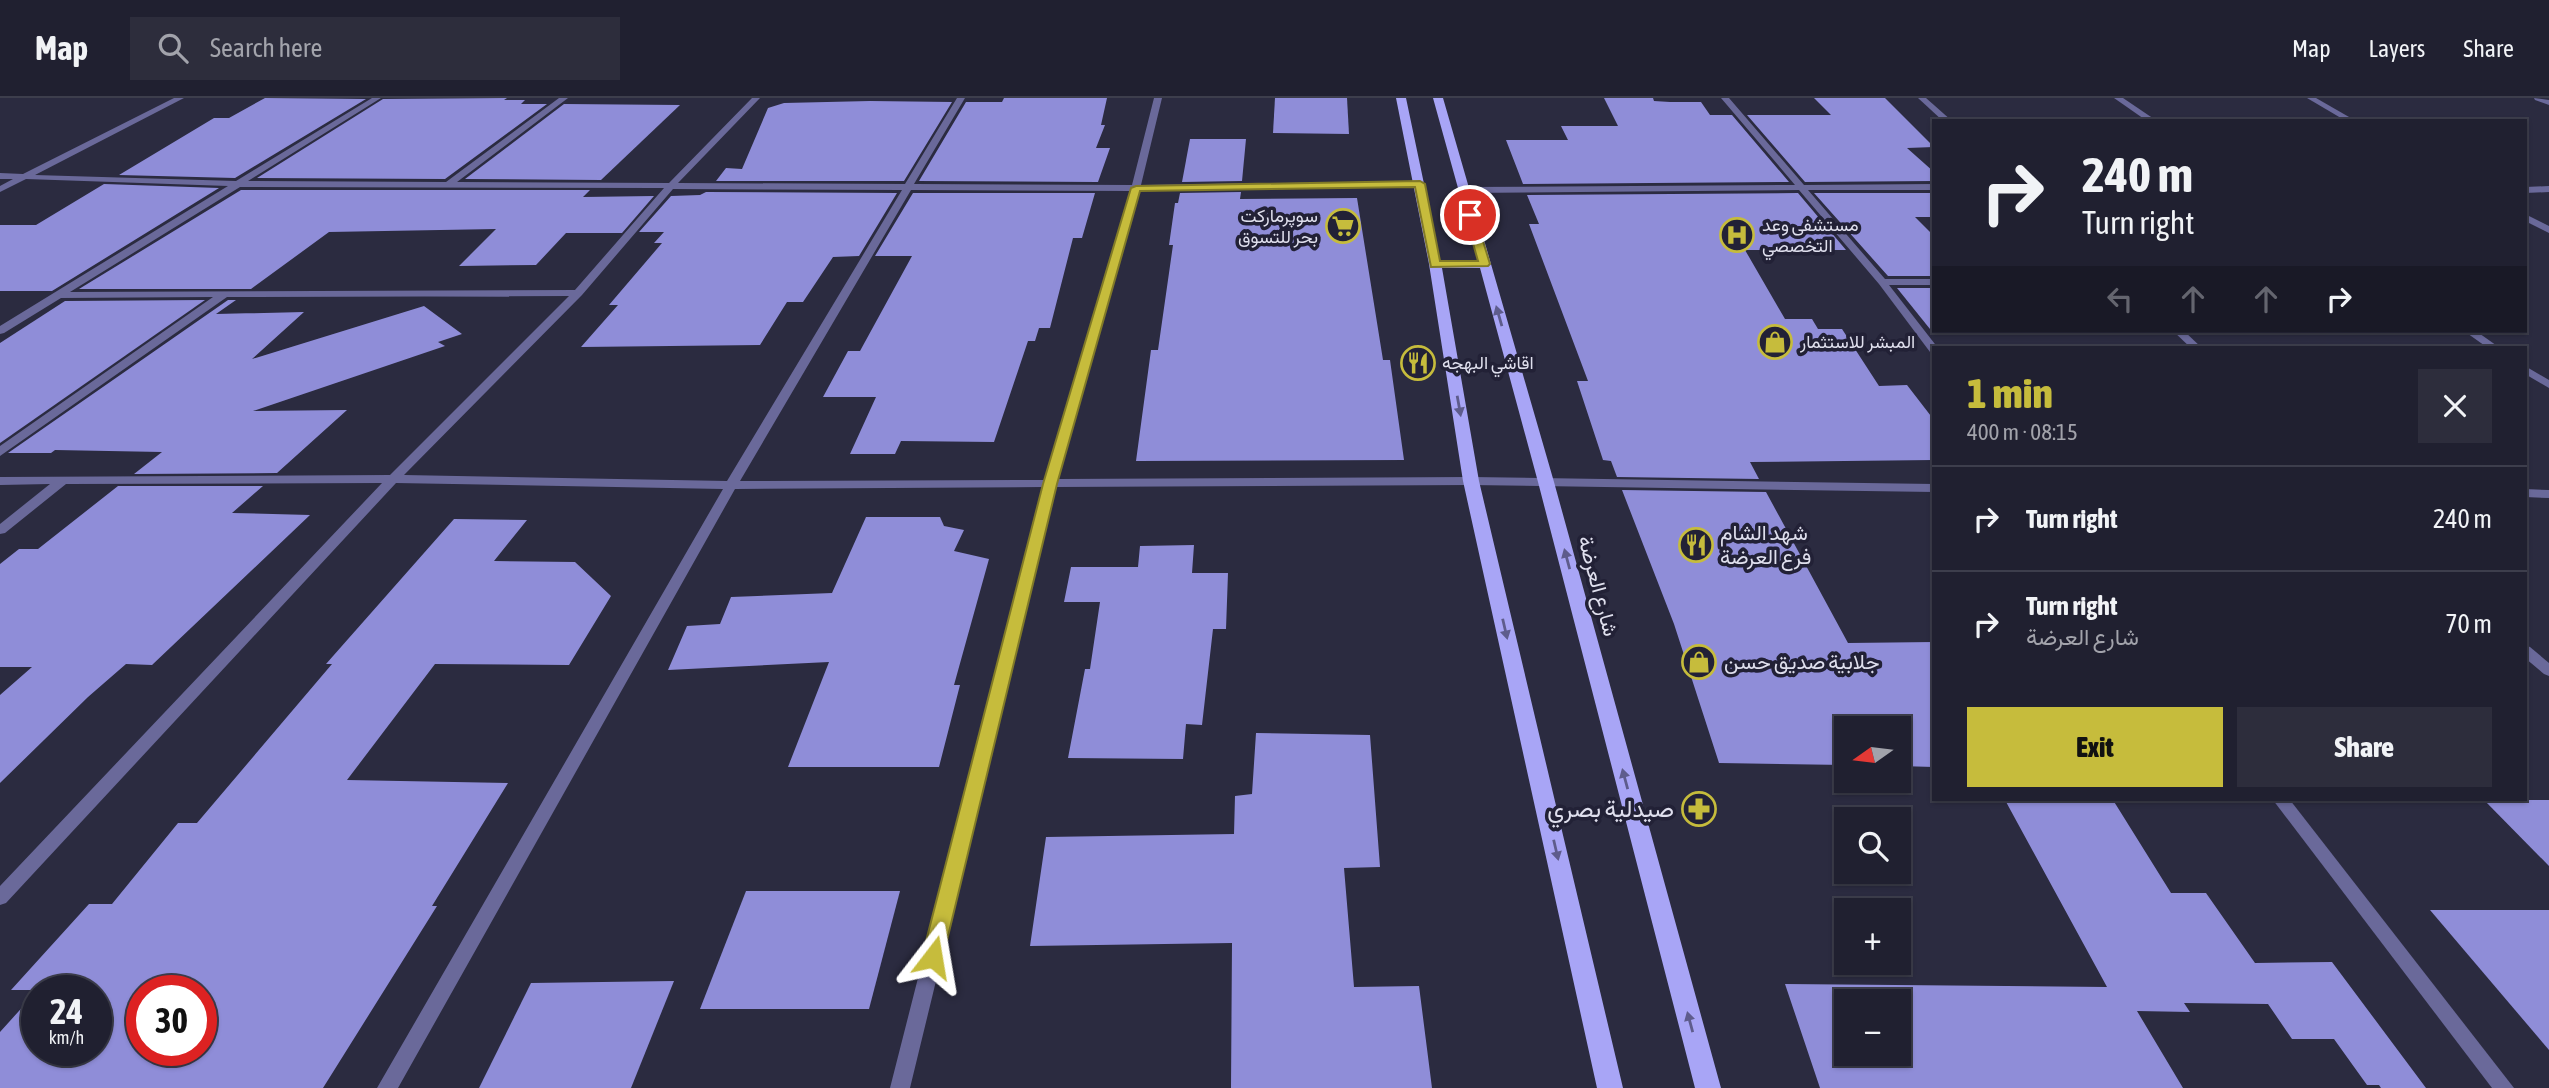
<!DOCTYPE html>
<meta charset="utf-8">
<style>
:root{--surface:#202030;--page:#2d2d3c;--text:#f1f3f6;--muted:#a2a3ab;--line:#3d3e4c;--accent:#c6bc3c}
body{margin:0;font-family:"Asap Condensed",Vazirmatn,sans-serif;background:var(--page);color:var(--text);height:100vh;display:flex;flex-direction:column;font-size:26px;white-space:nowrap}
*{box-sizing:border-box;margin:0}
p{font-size:23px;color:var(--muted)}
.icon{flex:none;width:38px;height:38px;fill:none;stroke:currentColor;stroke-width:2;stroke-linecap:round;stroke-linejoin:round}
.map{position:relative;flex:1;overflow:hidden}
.side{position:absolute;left:1932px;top:248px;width:595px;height:455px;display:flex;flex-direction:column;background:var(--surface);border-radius:0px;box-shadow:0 2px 5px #0004,0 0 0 2px var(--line)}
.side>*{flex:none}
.top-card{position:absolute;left:1932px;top:21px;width:595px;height:214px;border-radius:0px;box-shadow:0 2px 5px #0004,0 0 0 2px var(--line);background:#202030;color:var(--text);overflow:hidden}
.needle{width:46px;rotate:256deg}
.tools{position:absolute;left:1834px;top:618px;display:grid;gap:14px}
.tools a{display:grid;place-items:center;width:77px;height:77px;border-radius:0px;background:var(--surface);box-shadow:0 2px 5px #0004,0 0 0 2px var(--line);font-size:35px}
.speed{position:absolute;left:21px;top:877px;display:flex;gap:14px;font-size:35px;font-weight:700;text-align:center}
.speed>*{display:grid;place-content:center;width:91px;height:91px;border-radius:50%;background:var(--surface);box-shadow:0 2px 5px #0004,0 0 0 2px var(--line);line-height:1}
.speed small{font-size:18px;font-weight:400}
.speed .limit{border:10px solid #d22;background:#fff;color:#111}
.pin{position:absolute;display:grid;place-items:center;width:60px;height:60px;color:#fff;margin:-30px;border:4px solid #fff;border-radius:50%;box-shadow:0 2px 7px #0007}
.me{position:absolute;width:77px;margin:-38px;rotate:14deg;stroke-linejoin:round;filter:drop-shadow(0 0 5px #0008)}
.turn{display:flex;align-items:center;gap:24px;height:147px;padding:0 35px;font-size:32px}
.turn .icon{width:91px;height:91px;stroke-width:2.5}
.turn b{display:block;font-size:49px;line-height:60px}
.lanes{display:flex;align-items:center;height:66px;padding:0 35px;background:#0003;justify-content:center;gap:35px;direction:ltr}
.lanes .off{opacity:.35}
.round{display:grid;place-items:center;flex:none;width:74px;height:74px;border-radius:0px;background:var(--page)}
.headline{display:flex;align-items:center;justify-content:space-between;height:119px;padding:0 35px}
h1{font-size:42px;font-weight:800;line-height:52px;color:var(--accent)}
.action{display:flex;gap:14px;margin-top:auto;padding:14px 35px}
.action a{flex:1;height:80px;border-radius:0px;background:var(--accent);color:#111;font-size:28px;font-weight:800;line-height:80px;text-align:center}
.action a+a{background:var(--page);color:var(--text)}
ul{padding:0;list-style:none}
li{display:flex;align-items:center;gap:21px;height:105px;padding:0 35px;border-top:2px solid var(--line)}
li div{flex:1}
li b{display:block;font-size:26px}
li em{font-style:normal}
header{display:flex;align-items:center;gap:42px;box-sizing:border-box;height:98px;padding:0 35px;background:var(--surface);border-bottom:2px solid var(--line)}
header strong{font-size:33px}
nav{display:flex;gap:38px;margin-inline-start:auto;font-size:24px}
.search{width:490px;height:63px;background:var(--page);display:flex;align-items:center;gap:18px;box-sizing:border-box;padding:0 24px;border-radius:0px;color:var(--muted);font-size:26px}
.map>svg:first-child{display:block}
.building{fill:#8f8dd8;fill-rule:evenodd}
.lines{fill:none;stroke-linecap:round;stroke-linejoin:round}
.minor{fill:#6a699a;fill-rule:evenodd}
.primary{fill:#a8a5f6;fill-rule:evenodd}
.oneway{fill:#5e5c8c}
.route{fill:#c6bc3c;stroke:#817a27;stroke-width:2}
.labels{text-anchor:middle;stroke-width:7;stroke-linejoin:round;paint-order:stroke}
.far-poi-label{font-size:18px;fill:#dfdfed;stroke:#222136;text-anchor:start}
.poi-label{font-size:21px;fill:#dfdfed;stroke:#222136;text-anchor:start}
.street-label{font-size:21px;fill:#dfdfed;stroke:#222136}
.near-poi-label{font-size:24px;fill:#dfdfed;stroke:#222136;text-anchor:end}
</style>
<header>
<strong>Map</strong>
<div class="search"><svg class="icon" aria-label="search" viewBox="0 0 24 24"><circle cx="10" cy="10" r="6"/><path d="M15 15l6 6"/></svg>Search here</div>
<nav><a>Map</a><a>Layers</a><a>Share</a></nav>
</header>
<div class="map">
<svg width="2549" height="990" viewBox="0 0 2549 990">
<rect width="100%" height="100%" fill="#2b2b40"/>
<g class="building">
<path d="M265 0 366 1 235 80 119 77 214 20H229Z"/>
<path d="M507 0 504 2H525L521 6H547L445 81 257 80 383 1Z"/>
<path d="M1004 0H1107L1101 27H1105L1096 50H1110L1098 84 919 83 966 4H1002Z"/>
<path d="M1275 0H1347L1349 36 1273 35Z"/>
<path d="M1604 0H1653L1654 3 1670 4H1701L1710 17H1732L1789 84 1523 86 1506 42H1568L1561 28H1618Z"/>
<path d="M1814 0H1885L1934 49 1907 50 1934 74V83L1805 84 1747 17H1831Z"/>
<path d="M870 3 952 4 904 83H716L726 70 742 71 768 10 784 5Z"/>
<path d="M564 6 680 7 601 82 465 81Z"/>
<path d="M1190 41H1246L1242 83 1182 84Z"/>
<path d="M104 86 219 90 52 193H0V127H36Z"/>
<path d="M241 92H590L583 99 654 98 622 135H566L536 167 459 168 496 131 329 134 251 191H79Z"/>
<path d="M706 94 897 95 859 158 833 159 803 204H787L760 247 581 249 618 207H609L662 145H654L664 134H639L671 98 700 97Z"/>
<path d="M1241 94 1240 101 1357 100 1383 262H1390L1404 362 1136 363 1151 252H1158L1173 147H1169L1175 105H1178L1180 95Z"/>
<path d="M913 95H1095L1082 140H1073L1050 230H1039L1035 243H1028L994 344 901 343 895 356H850L876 299H823L848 253H860L912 158H875Z"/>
<path d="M1798 95 1846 152H1745L1785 221H1812L1818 231H1842L1879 288 1907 287 1934 322V362L1750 364 1759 381 1617 379 1611 363 1603 362 1577 283H1588L1529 126H1539L1527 97Z"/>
<path d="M1814 95H1934V119H1915L1934 138V178H1888Z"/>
<path d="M1897 190H1934V236Z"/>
<path d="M205 202 0 345V245L65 203Z"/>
<path d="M228 202H236L216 216 304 214 252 261 424 208 462 236 438 244 445 248 253 313 347 312 277 375 134 376 162 354 55 352 51 355H8Z"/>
<path d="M118 388H263L232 415 310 417 152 567 126 566 88 599 0 685V597L32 569H0V466L19 451H38Z"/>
<path d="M1622 392 1766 394 1848 545 1934 544V669L1899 668V630H1846V667L1719 665 1674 526Z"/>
<path d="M866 419H940L944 428 964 432 954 453 989 461 954 587H960L939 669H788L829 564 668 572 687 528 720 526 731 499 832 495Z"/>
<path d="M454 421 527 422 494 463 575 464 611 498 569 567 435 566 347 682 508 685 432 808H437L323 990H0V934L37 893V952H96V892H11L89 806H112L178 725H197L332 566H326ZM142 892H201V952H142Z"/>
<path d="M1194 447 1192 475H1228L1226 531H1213L1202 627 1186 626 1183 661 1068 660 1085 571H1090L1100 504H1064L1071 469H1138L1140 448Z"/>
<path d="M1256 635 1370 637 1380 769 1344 770 1354 889 1419 888 1432 990H1231L1232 845 1030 848 1046 739 1234 736 1235 698 1252 696Z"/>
<path d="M2005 702H2113L2171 795H2206L2255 865 2332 864 2426 990H2381L2379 987H2367L2334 941H2292L2268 906 2184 905 2190 914 2137 913 2183 990H1820L1785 886 2107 889ZM1846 903H1899V956H1846Z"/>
<path d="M2484 702H2549V768Z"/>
<path d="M746 793H900L869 911H700Z"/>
<path d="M2430 812H2549V952Z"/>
<path d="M674 883 631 990H479L531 885Z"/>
</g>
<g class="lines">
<g class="minor">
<path d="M174 0H184L35 77 236 83 372 0H381L248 83 446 84 559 0H568L457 84 669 85 752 0H760L678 85 905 86 957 0H965L914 86 1132 87 1154 0H1162L1141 87 1420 83 1424 86 1420 89 1140 93 1058 381 1471 379 1934 386V394L1471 387 1056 389 910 990H890L1043 389 735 391 398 990H377L723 391 396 385 6 805 0 807V788L382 385 66 386 5 435 0 436V426L50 386 0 387V379L390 377 569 198 227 199 0 358V348L213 199 61 200 4 235 0 236V228L228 88 26 81 0 94V88L13 81H0V75L23 76ZM240 89 664 90 575 192 70 194ZM673 91 902 92 727 383 404 377 582 197ZM911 92 1131 93 1045 382 740 383Z"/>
<path d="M1721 0H1729L1804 87 1934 86V92H1808L1885 181H1934V187H1889L1938 250H1934V255L1930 254 1879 186 1799 92 1464 95 1460 92 1464 89 1795 87Z"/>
<path d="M1918 0H1926L1952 23H1943Z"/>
<path d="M2114 0H2123L2157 23H2147Z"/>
<path d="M2307 0H2316L2356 23H2346Z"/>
<path d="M2534 0 2549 2V7L2535 2Z"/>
<path d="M2549 88V94L2525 95V89Z"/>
<path d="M2525 116 2549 128V135L2525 123Z"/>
<path d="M2173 233H2184L2202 250H2191Z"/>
<path d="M2464 233H2476L2500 250H2488Z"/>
<path d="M2525 268 2549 282V290L2525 276Z"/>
<path d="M2525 391 2549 392V400L2525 399Z"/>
<path d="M2525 547 2530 549 2549 565V578L2544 576 2525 560Z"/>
<path d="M2273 702H2290L2514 990H2492Z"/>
</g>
<path class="primary" d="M1396 0H1406L1440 162H1478L1433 0H1443L1554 384 1721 990H1695L1538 384 1480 170H1442L1479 383 1623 990H1597L1463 383 1429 166Z"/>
</g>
<defs><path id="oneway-solid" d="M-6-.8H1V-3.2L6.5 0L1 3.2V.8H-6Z" transform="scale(1.75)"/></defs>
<g class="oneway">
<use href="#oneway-solid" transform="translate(1499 218) rotate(-106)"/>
<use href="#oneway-solid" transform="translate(1459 308) rotate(80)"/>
<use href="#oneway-solid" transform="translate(1567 461) rotate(-105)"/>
<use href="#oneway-solid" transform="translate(1505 531) rotate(77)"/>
<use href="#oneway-solid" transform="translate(1625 681) rotate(-105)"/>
<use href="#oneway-solid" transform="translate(1556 752) rotate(77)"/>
<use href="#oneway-solid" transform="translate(1690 924) rotate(-105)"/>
</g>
<path class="route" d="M1420 83 1425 86 1440 163H1478L1465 117 1470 114 1475 117 1490 166 1488 168 1431 169 1415 89 1140 93 1057 386 943 859 940 865 933 867 925 865 922 859 1043 386 1131 90 1136 88Z"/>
<defs>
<g id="supermarket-ring" transform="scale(1.75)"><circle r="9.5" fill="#222136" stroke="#c6bc3c" stroke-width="1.5"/><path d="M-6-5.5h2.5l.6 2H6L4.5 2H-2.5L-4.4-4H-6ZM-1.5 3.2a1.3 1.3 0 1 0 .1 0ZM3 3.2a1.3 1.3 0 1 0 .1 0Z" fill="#c6bc3c"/></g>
<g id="hospital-ring" transform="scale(1.75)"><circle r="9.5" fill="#222136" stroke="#c6bc3c" stroke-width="1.5"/><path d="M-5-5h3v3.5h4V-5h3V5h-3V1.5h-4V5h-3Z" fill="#c6bc3c"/></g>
<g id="shop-ring" transform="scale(1.75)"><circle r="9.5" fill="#222136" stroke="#c6bc3c" stroke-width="1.5"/><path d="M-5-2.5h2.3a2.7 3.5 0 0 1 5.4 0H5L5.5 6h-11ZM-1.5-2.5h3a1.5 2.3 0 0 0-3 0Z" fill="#c6bc3c"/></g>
<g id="restaurant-ring" transform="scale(1.75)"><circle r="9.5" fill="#222136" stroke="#c6bc3c" stroke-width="1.5"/><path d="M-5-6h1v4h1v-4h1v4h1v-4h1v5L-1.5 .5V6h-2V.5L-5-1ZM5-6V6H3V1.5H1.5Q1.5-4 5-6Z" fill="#c6bc3c"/></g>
<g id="pharmacy-ring" transform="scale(1.75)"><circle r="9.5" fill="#222136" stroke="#c6bc3c" stroke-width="1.5"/><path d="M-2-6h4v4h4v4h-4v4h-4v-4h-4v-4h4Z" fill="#c6bc3c"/></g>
</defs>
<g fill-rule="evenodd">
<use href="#supermarket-ring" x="1343" y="128"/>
<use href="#hospital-ring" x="1737" y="137"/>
<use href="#shop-ring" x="1775" y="244"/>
<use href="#restaurant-ring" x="1418" y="265"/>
<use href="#restaurant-ring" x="1696" y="447"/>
<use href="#shop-ring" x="1699" y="564"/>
<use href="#pharmacy-ring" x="1699" y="711"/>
</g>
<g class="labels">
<g class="far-poi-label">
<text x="1318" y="124" text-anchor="end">سوپرمارکت<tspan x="1318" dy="21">بحر للتسوق</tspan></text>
<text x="1762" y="133">مستشفى وعد<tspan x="1762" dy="21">التخصصي</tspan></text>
<text x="1800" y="250">المبشر للاستثمار</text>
<text x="1442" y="271">اقاشي البهجه</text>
</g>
<g class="poi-label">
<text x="1720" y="442">شهد الشام<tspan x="1720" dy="24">فرع العرضة</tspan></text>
<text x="1724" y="571">جلابية صديق حسن</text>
</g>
<g class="street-label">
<text transform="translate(1598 488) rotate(75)" y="7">شارع العرضة</text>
</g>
<g class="near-poi-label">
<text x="1674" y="719">صيدلية بصري</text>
</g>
</g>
</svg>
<div class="tools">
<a><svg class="needle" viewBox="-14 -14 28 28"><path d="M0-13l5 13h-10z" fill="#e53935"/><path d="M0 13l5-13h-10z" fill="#a2a3ab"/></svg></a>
<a><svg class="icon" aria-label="search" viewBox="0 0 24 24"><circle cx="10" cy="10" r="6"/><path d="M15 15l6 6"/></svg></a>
<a>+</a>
<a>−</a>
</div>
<div class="speed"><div>24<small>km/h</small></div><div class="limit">30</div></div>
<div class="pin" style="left:1470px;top:117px;background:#d93025"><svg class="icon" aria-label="arrive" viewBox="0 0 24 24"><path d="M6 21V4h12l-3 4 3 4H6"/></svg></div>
<svg class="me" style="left:933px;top:859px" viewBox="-20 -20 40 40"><path d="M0-17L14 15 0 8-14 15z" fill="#c6bc3c" stroke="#fff" stroke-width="4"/></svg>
<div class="top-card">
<div class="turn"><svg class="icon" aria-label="right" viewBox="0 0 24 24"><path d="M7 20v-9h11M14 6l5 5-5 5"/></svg><div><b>240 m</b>Turn right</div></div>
<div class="lanes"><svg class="icon off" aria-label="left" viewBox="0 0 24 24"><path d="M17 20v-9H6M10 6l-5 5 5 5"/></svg><svg class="icon off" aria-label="ahead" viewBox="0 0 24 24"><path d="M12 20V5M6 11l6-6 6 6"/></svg><svg class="icon off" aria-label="ahead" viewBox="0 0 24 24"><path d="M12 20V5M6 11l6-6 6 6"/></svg><svg class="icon" aria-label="right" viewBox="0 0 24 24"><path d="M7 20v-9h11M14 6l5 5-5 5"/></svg></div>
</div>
<section class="side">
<div class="headline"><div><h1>1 min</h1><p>400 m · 08:15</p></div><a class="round"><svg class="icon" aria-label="close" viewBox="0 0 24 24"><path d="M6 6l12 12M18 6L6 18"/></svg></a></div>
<ul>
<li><svg class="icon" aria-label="right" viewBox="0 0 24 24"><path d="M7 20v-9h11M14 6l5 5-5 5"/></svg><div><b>Turn right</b></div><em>240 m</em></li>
<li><svg class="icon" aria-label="right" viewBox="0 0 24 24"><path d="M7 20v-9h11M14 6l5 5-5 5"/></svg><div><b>Turn right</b><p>شارع العرضة</p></div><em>70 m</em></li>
</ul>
<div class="action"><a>Exit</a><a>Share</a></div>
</section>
</div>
